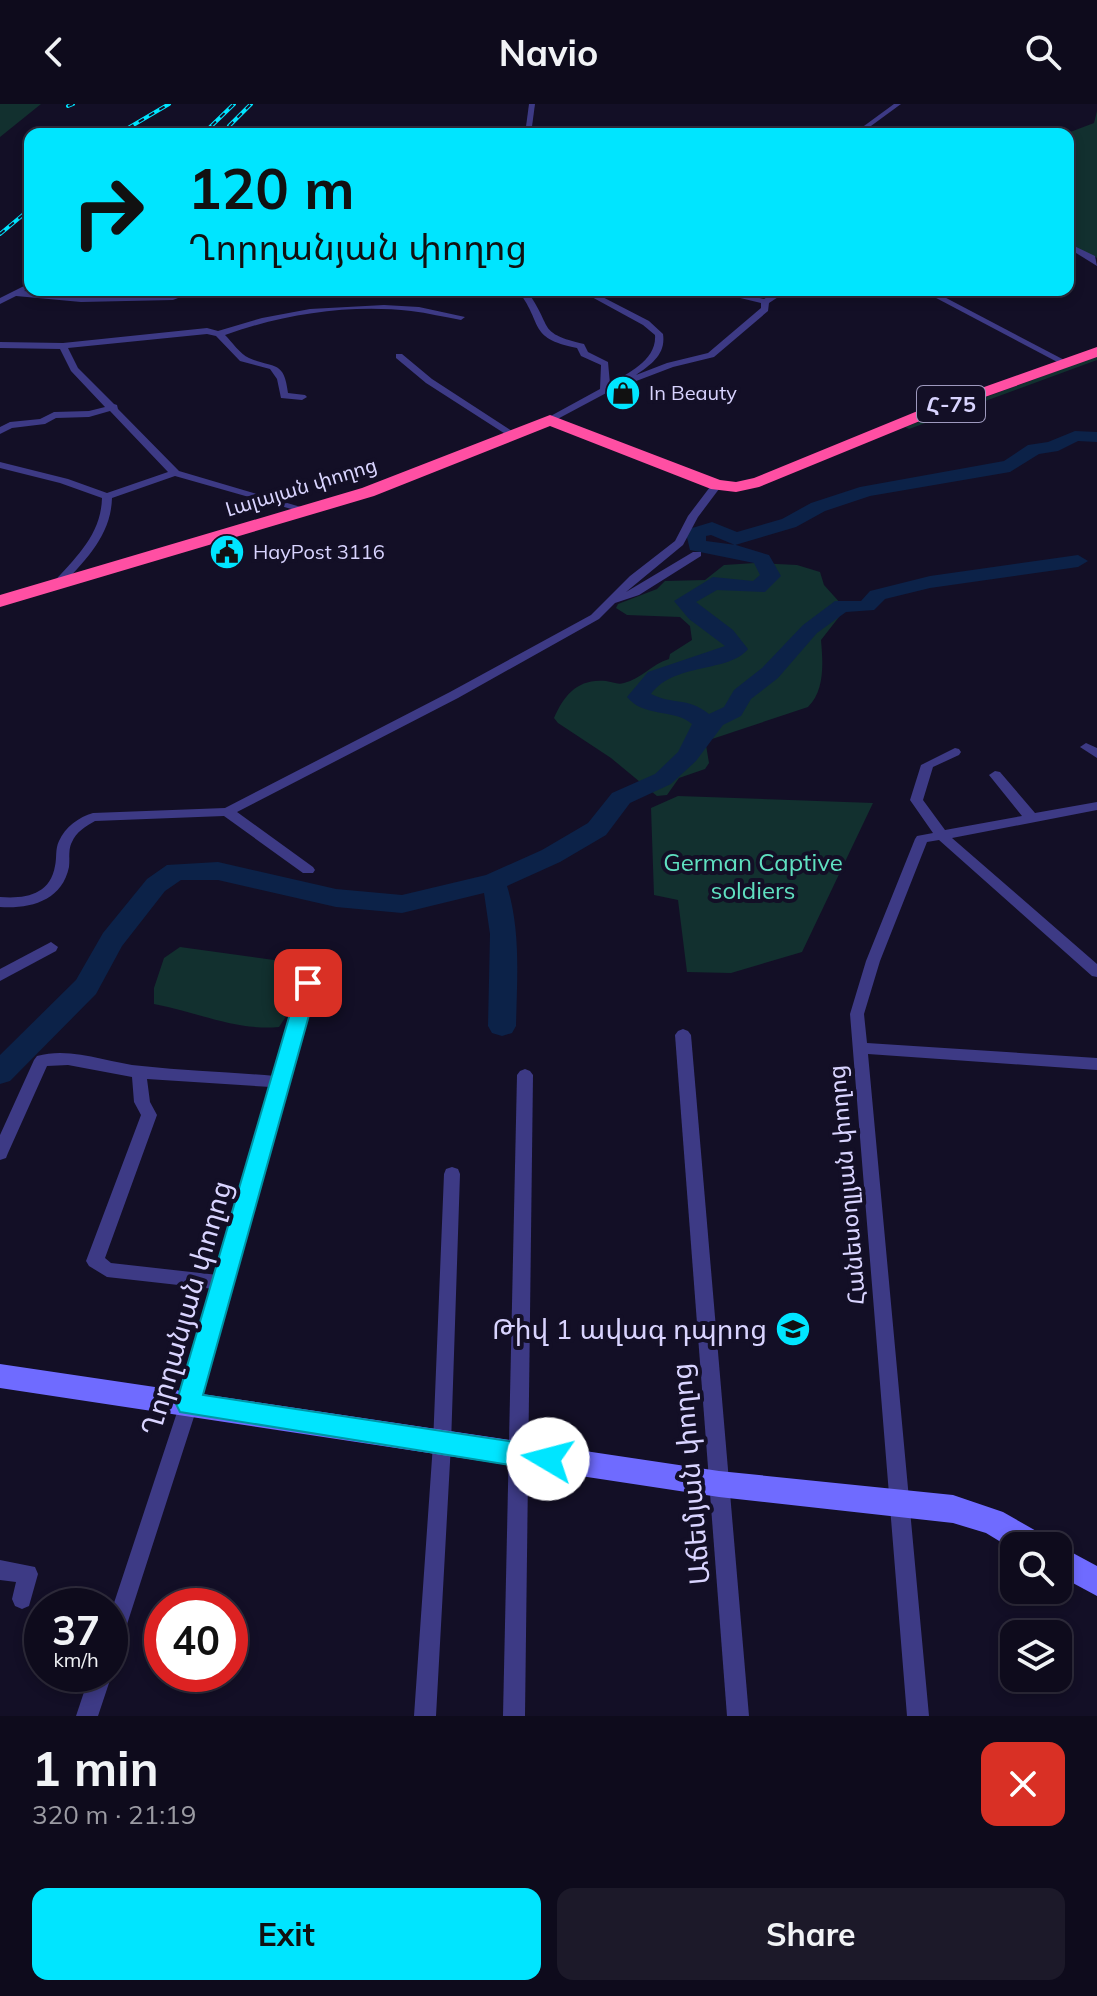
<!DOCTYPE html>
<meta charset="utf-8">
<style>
:root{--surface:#0e0b1c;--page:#1c1929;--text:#f1f3f6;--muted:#9b9ba3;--line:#2e2b3b;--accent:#00e5ff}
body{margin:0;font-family:Mulish,"Noto Sans Armenian",sans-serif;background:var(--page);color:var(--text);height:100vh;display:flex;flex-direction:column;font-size:30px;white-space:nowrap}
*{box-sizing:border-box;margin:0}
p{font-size:26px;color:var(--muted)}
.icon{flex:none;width:44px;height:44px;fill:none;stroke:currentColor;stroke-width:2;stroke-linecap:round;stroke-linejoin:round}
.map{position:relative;height:1612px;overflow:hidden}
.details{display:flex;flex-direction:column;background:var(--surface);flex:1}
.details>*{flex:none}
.banner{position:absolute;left:24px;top:24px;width:1050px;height:168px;border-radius:16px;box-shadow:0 4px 12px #0003,0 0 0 2px var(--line);background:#00e5ff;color:#111;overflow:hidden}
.buttons{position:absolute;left:1000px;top:1428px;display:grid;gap:16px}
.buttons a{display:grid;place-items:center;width:72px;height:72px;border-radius:16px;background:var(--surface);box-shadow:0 4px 12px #0003,0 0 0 2px var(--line);font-size:40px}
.speed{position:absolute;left:24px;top:1484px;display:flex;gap:16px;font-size:40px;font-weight:700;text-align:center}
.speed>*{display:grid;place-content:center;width:104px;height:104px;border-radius:50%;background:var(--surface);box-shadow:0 4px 12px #0003,0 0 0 2px var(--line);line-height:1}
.speed small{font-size:20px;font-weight:400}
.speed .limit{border:12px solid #d22;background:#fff;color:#111}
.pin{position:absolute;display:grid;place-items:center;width:68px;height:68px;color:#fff;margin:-34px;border-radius:16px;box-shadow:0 4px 12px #0006}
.me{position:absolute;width:88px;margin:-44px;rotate:278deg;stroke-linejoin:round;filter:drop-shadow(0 0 6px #0008)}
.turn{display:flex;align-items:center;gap:28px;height:168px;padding:0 32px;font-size:36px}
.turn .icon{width:104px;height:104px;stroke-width:2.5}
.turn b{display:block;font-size:56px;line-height:68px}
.round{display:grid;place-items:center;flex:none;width:84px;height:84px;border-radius:16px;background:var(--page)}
.summary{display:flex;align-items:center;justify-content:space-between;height:136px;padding:0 32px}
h1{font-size:48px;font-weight:700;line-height:60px}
.button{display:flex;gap:16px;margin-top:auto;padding:16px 32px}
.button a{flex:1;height:92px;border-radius:16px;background:var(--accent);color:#111;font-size:32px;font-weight:700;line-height:92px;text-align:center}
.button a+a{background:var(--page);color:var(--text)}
header{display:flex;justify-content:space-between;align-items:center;height:104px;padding:0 32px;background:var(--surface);font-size:36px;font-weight:700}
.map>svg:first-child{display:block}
.green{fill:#12302f}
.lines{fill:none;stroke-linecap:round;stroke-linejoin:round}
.river{fill:#0c2248;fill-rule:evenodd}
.street{fill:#3d3a85;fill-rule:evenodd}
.secondary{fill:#6f6bff;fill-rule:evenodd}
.highway{fill:#ff4fa3;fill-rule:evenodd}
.rail-casing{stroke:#00e5ff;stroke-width:4}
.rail{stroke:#130f26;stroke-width:2;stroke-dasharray:6;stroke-linecap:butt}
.route{fill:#00e5ff;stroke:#0095a6;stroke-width:2}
.labels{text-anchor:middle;stroke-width:8;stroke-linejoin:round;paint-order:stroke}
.far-poi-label{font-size:20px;fill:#d9d4ff;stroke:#130f26;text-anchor:start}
.far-street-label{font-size:20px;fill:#d9d4ff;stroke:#130f26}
.shield{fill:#130f26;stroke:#9e99be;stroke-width:2}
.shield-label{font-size:22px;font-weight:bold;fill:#d9d4ff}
.park-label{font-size:24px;fill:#5fe0c0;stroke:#130f26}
.street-label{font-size:24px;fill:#d9d4ff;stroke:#130f26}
.near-street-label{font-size:28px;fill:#d9d4ff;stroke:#130f26}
.near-poi-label{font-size:28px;fill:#d9d4ff;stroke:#130f26;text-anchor:end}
</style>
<header><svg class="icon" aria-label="back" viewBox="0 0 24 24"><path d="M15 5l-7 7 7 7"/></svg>Navio<svg class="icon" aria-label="search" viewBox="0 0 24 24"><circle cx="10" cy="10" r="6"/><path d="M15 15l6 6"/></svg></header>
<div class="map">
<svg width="1097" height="1612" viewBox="0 0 1097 1612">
<rect width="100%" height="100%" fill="#130f26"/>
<g class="green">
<path d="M0 0H41L0 33Z"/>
<path d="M1097 7V154L1068 139V30H1065L1094 19Z"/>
<path d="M1097 252V256L909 325 905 323Z"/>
<path d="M755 459 797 461 820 468 824 481 842 501 839 513 821 536C823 559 825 586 808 603L709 636 706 641 709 659 705 665 679 674 667 691 657 692 611 654 558 619 554 614C564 591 578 574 606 577 612 578 618 581 624 579 641 575 652 560 669 555L670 550 692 536 690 522 680 513 627 511 616 504 618 500 657 485 665 477 705 476 724 461Z"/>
<path d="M678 692 873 699 802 848 731 869 687 868 678 796 654 791 651 704Z"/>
<path d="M180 843 303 860 289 908 279 923C236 927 197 908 154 900V884L164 854Z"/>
</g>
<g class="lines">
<path class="river" d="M1075 327 1097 328V338L1078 337 1058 347 1039 350 1010 368 870 392 825 407 796 423 735 441 711 431 706 432V437L736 441 769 451 781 472 765 488 717 486 696 498 733 526 748 545C729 569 675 558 651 590 673 601 688 593 709 610L724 603 734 586 762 564 803 521 835 497H861L870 487 930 472 1078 451 1088 457 1078 463 930 484 885 495 874 506 846 508 817 529 778 574 751 595 741 612 723 621 696 657 671 680 630 699 606 731 560 758 507 782C521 827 517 875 516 922L512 929 502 932 492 929 488 922 490 830 484 789 402 809 336 803 218 776H181L165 787 122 842 96 890 10 977 0 980V951L76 876 103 829 147 775 167 761 218 758 336 785 402 791 486 771 542 746 588 719 612 689 655 670 678 648 692 620C673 604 644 614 627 593L648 568 725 542 689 515 674 497 713 473 753 477 760 471 754 459 690 446 686 429 689 425 712 418 737 428 782 415 811 399 860 383 1004 357 1028 341 1048 338Z"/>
<g class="street">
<path d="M529 0H535L531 30H525Z"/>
<path d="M894 0H901L860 30H853Z"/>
<path d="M1068 139 1095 152 1097 162 1068 144Z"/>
<path d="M30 179V184L24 187 81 192 172 191 185 186 251 187 247 189 188 190 173 196 81 198 16 192 0 200V194Z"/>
<path d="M517 186H526L529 190C553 224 537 229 584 240L588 248 608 258 610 280C628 269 657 256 655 231L643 221 579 186H589L649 217 663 230C666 250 652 260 636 271L667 259 708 249 761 204V199L732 192V188L764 195 779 186H789L769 199 768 207 714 253 673 263 610 287 550 319 545 316 547 314 600 285 601 261 581 252 577 244C526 234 544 218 517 186Z"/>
<path d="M921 186H931L1070 259 1063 261Z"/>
<path d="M384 201 419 203 465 213 461 216C444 213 428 209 411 207 350 200 283 210 225 231 232 238 240 250 249 254 273 265 284 255 288 289L305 291 307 293 302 296 281 294 277 275 270 265 240 257 216 232 207 230 68 244 78 264 114 300 117 301 118 305 179 367 311 406 306 409 302 408 175 372 112 394C111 432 85 456 61 483H53V479C76 453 101 431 102 394L60 379 0 364V358L68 375 107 389 168 368 110 307 89 313 56 314 45 320 12 324 0 330V323L10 318 40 315 54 308 89 307 105 303 71 267 60 245 0 244V238L63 239 207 224 218 227 262 214 310 205Z"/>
<path d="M396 250H402L432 275 518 331 510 333 426 279 396 254Z"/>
<path d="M717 378 722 381 698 413 683 441 626 488 693 448H701V452L639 491 615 499 599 515 458 594 237 708 313 763 315 766 313 769H303L224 712 95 717C86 722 76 728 72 738 68 745 70 755 69 763 62 797 30 805 0 803V793C25 795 50 791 55 762 57 754 55 745 59 737 65 723 79 713 93 709L225 704 450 588 591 511 630 472 675 437 688 412 713 379Z"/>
<path d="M1086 639 1097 644V654L1080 643Z"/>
<path d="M955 644 959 645 961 648 959 651 933 663 923 696 945 726 1022 712 989 671 995 667 1000 668 1035 709 1097 698V706L952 734 1097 860V873L1092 872 939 736 927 738 880 857 864 910 867 939 1097 954V966L868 950 929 1612H907L850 910 866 857 915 735 917 732 933 729 910 696 921 661Z"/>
<path d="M51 838 58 843 56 847 0 877V865Z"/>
<path d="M308 874 313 875 315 879 212 1257 120 1542 117 1549 110 1552V1511L194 1257 214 1185 107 1173 89 1162 86 1157 141 1011 134 998 132 973 68 961 47 962 8 1049 6 1054 0 1056V1031L34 956 37 952C71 942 108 959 142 962 186 967 231 968 275 972L301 879 303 875ZM147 975 271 983 218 1171 111 1159 105 1154 157 1011 150 998Z"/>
<path d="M683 925 688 927 691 931 749 1612H727L675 931 678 927Z"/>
<path d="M525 965 530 967 533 971 525 1612H503L517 971 520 967Z"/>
<path d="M452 1063 458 1065 460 1070 451 1340 436 1612H414L433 1340 444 1070 446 1065Z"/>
<path d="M0 1456 35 1463 38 1470 29 1502 22 1505 15 1502 12 1495 16 1478 0 1476Z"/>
<path d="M110 1566 112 1570 98 1612H76L90 1570H110Z"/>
</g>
<g class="secondary">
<path d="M0 1260 719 1367 953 1391 1003 1408 1045 1432 1049 1442H1014V1446L986 1429 953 1419 719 1393 0 1284Z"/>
<path d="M1058 1441 1097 1462V1492L1058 1471V1442H1055Z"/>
</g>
<path class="highway" d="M1097 243V253L937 310 759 383 736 388 711 385 550 322 374 392 0 503V491L362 384 550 311 720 376 736 378 754 374 925 304Z"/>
<g class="rail-casing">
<g id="rail">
<path d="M68 2 73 0"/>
<path d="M229 22 251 0"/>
<path d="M118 30 169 0"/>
<path d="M203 30 234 0"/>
<path d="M0 130 30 105"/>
</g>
</g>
<use href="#rail" class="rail"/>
</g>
<path class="route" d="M308 872 318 879 203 1291 548 1343 557 1347 560 1355 557 1363 548 1367 180 1308 176 1300 299 879Z"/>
<defs>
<g id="shop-disc" transform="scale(1.8)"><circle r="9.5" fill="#00e5ff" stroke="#130f26"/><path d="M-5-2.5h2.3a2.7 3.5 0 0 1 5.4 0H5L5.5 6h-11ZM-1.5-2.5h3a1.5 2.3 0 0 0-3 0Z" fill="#111"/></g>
<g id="civic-disc" transform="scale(1.8)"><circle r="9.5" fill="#00e5ff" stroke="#130f26"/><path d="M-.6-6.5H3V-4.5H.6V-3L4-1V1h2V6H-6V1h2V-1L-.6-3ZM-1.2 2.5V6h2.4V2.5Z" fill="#111"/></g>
<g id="school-disc" transform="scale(1.8)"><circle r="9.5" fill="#00e5ff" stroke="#130f26"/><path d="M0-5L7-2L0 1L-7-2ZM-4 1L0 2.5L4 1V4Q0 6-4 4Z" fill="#111"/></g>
</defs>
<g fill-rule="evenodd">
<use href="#shop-disc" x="623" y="289"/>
<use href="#civic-disc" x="227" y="448"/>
<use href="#school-disc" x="793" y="1225"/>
</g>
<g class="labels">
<g class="far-poi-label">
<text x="649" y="296">In Beauty</text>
<text x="253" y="455">HayPost 3116</text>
</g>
<g class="far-street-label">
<text transform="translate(301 383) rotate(-17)" y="7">Լալայան փողոց</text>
</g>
<rect class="shield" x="917" y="282" width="68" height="36" rx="6"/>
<g class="shield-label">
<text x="951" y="308">Հ-75</text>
</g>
<g class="park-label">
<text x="753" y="767">German Captive<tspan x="753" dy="28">soldiers</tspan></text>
</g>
<g class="street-label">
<text transform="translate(847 1081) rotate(-95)" y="8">Հանեսօղլյան փողոց</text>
</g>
<g class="near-street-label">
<text transform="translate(186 1204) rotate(-74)" y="10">Ղորղանյան փողոց</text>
<text transform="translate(690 1370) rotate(-95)" y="10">Աճեմյան փողոց</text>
</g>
<g class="near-poi-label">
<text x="767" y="1235">Թիվ 1 ավագ դպրոց</text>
</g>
</g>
</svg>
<div class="buttons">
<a><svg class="icon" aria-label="search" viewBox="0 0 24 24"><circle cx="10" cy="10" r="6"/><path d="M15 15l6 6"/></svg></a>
<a><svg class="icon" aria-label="layers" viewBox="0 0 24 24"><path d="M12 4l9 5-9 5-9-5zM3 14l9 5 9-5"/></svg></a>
</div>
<div class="speed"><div>37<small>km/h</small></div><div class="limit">40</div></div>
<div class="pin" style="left:308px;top:879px;background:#d93025"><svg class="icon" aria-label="arrive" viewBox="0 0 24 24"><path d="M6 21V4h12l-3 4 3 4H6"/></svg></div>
<svg class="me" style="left:548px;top:1355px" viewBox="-20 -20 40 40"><circle r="19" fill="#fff"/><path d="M0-13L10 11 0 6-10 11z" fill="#00e5ff"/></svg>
<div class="banner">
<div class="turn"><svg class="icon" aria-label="right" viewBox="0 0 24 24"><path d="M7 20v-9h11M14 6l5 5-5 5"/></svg><div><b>120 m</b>Ղորղանյան փողոց</div></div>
</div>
</div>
<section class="details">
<div class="summary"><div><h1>1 min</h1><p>320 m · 21:19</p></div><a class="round" style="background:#d93025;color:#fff"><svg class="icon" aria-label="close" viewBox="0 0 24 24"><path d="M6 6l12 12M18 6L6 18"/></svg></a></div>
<div class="button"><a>Exit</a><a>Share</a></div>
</section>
